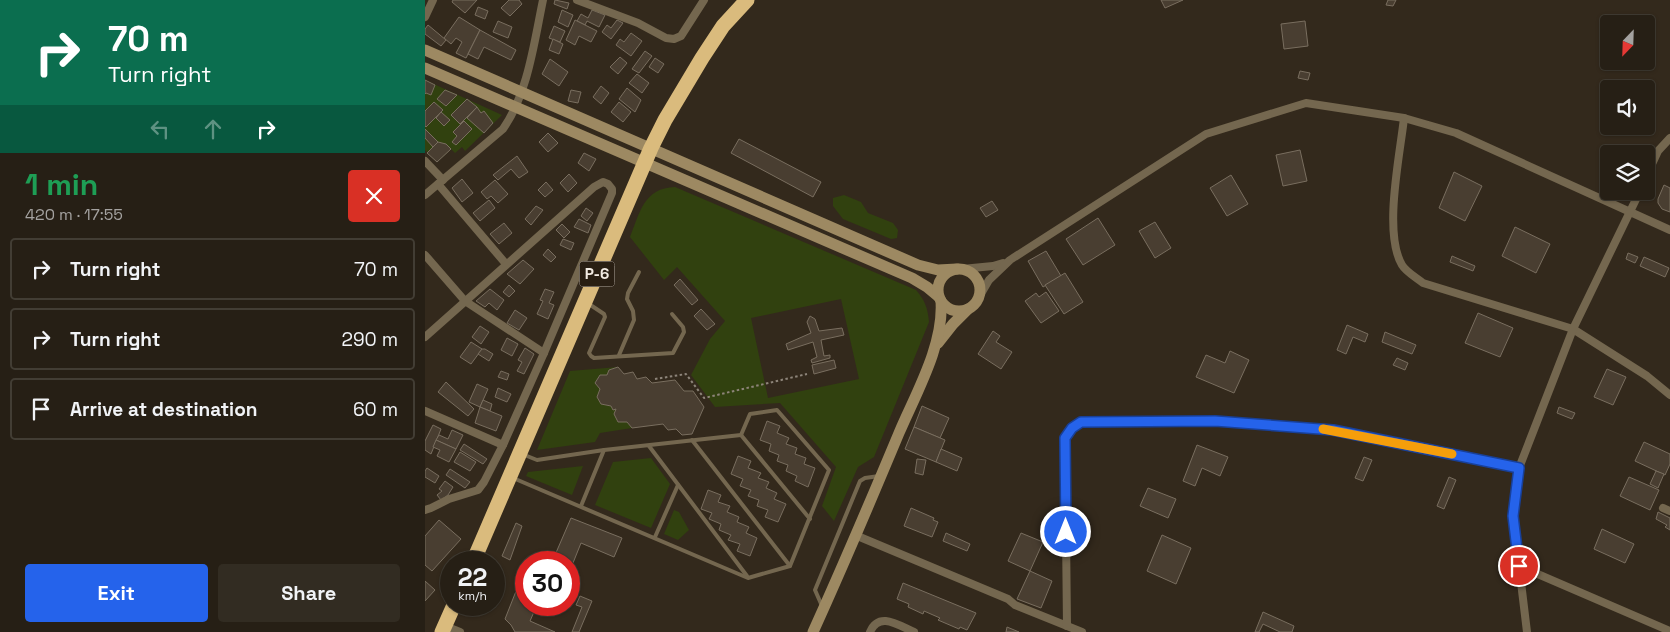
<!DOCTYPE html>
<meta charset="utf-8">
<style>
:root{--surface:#261f15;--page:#322c22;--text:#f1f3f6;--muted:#a4a2a0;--line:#423d34;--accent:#2563eb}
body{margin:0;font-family:"Space Grotesk",sans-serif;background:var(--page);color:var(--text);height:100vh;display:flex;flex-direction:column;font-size:19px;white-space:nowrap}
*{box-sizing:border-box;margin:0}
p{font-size:16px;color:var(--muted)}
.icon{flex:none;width:28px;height:28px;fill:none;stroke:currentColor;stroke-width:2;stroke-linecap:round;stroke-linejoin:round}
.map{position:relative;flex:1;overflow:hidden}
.panel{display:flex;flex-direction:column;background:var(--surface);width:425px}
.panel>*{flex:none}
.top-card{background:#0b6e4f;color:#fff;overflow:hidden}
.needle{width:32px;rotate:203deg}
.controls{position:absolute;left:1175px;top:15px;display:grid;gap:10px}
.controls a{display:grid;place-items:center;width:55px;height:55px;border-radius:5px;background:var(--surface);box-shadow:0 1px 4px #0004,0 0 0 1px var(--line);font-size:25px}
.speed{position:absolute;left:15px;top:551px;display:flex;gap:10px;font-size:25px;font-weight:700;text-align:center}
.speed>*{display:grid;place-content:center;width:65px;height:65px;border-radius:50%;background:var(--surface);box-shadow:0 1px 4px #0004,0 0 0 1px var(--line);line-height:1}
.speed small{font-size:12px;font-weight:400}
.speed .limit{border:8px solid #d22;background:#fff;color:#111}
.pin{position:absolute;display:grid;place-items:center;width:42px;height:42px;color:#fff;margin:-21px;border:2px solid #fff;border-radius:50%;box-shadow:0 1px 5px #0007}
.me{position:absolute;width:55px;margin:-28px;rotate:0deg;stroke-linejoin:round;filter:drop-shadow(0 0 4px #0008)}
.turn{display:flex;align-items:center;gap:18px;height:105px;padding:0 25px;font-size:22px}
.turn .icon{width:65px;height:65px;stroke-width:2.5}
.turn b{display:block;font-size:35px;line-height:42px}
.lanes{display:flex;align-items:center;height:48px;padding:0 25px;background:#0003;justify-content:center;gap:25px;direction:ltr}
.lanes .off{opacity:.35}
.round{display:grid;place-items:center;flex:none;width:52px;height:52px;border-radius:5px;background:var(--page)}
.overview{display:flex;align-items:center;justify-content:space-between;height:85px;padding:0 25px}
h1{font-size:30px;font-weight:700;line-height:38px;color:#1e9e55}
.button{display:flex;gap:10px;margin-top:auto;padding:10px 25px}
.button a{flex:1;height:58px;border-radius:5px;background:var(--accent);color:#fff;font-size:20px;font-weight:700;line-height:58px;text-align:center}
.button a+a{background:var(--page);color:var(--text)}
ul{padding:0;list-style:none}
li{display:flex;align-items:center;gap:15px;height:62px;margin:0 10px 8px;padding:0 15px;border:2px solid var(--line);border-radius:5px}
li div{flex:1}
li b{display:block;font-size:19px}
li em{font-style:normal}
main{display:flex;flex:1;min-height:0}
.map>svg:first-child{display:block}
.green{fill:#31410f;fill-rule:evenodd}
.building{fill:#493e31;stroke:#796e5f}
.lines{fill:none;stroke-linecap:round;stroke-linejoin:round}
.path{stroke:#8d8479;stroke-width:2;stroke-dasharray:2.5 2.5;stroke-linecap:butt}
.lane{stroke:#74674f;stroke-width:4}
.street{stroke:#74674f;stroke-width:8}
.secondary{stroke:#9d8962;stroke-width:11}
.highway{stroke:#dabb7d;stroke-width:15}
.route-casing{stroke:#184099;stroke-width:12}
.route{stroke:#2563eb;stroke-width:9}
.slow{stroke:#f59e0b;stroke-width:9}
.labels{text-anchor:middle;stroke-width:5;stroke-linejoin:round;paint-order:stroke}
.shield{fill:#291f13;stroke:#b6aea5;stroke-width:1}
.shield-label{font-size:15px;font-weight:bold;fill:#f3ece3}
</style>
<main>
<section class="panel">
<div class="top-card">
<div class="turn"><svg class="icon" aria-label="right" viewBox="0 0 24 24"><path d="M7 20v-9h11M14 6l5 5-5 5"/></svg><div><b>70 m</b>Turn right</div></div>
<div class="lanes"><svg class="icon off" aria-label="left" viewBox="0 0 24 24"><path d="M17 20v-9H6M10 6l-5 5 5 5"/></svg><svg class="icon off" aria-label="ahead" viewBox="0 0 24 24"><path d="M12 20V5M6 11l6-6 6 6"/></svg><svg class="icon" aria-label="right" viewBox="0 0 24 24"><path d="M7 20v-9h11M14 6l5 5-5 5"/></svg></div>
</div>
<div class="overview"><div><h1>1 min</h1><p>420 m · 17:55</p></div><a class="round" style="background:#d93025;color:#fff"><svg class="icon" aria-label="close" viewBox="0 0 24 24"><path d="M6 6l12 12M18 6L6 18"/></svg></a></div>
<ul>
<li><svg class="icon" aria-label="right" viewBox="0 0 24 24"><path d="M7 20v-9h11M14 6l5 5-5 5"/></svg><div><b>Turn right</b></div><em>70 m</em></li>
<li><svg class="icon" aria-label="right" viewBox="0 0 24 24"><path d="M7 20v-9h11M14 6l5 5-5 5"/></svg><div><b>Turn right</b></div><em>290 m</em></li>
<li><svg class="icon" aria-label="arrive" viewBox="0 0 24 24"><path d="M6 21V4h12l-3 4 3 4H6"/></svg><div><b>Arrive at destination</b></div><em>60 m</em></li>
</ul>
<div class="button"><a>Exit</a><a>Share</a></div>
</section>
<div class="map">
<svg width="1245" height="632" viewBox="0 0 1245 632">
<rect width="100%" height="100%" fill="#33291c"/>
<g class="green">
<path d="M0 80 77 115 40 151 37 147 30 153 26 149 12 162 0 150Z"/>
<path d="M250 187 491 290C500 300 503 309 504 322L449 457 433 467 409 521 397 506 411 467 355 403 290 407 266 375 285 339 300 321 252 267 239 280 205 237C215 212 219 188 250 187ZM416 299 434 379 343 398 326 318Z"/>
<path d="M419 195 436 202 443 213 468 223 473 230 472 238 466 239 418 219 408 206V198Z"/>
<path d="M193 367 184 370 182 375H175L170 383 175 389 172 397 176 404 186 406 188 410 191 409 189 414 193 422H202L207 428 175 433 170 442 112 450 145 371Z"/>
<path d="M226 458 245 484 226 528 170 505 188 462Z"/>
<path d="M158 466 147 495 101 476 103 472Z"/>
<path d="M249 510 254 512 264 530 253 540 239 534Z"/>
</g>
<g class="building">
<path d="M28 0H52L40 13 27 2Z"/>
<path d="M84 0H94L97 4 85 16 76 8Z"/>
<path d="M130 0 144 3 142 9 129 4Z"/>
<path d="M736 0H758L740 8Z"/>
<path d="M963 0H971L968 6 961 5Z"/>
<path d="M53 7 63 11 60 19 50 15Z"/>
<path d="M137 10 148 15 143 27 133 22Z"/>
<path d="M167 10 180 15 174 27 162 21 160 25 152 21 156 14 163 18Z"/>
<path d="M34 17 55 30 41 58 31 53 37 42 31 38 26 44 19 38Z"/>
<path d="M150 20 172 31 166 42 154 36 150 45 141 40Z"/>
<path d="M192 20 198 23 186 39 177 32 182 25 186 28Z"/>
<path d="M73 21 87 27 83 38 68 32Z"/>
<path d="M880 21 883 46 859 49 856 24Z"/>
<path d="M3 25 21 40 16 46 0 34V29Z"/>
<path d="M129 26 140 31 135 42 124 38Z"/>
<path d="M55 30 91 50 86 60 59 47 53 59 43 54Z"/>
<path d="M206 33 217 41 206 56 191 45 195 39 199 42Z"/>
<path d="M128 39 138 44 134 54 124 50Z"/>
<path d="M220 51 227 56 214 73 207 69Z"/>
<path d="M195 57 202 63 193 74 185 67Z"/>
<path d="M230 58 239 64 233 73 224 67Z"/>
<path d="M125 59 143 72 134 86 117 74Z"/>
<path d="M875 71 885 73 883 80 873 78Z"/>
<path d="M212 74 224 83 217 93 204 83Z"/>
<path d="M0 80 10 85 6 95 1 93 0 94Z"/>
<path d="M176 86 184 93 176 104 168 97Z"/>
<path d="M202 88 216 100 210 112 194 99Z"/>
<path d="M20 90 32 95 21 106 12 99Z"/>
<path d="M146 90 156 92 153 103 143 101Z"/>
<path d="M42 99 52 107 35 124 26 115Z"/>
<path d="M9 102 18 110 1 127 0 126V111Z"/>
<path d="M194 102 206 112 198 122 186 112Z"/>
<path d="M52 107 56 113 59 111 68 123 59 133 42 118Z"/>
<path d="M16 112 25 120 19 126 11 118Z"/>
<path d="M39 121 47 129 31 145 27 142 32 136 28 132Z"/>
<path d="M0 129 13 142 8 147 0 138Z"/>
<path d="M123 133 133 143 123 152 114 142Z"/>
<path d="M314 139 396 182 388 197 306 153Z"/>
<path d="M13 142 21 144 26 149 12 162 2 153Z"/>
<path d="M875 150 882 181 858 186 851 155Z"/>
<path d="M159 153 171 159 164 171 153 163Z"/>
<path d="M92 156 103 172 94 178 86 169 73 180 68 175Z"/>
<path d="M1029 172 1057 186 1040 221 1014 208Z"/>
<path d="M144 174 152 183 143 192 135 183Z"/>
<path d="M806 175 823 204 802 216 785 188Z"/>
<path d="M37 179 48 193 37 202 27 188Z"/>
<path d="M70 180 83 194 73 203 66 196 62 199 56 192Z"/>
<path d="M121 182 128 190 120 197 113 190Z"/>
<path d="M1239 185 1245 188V212L1237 209 1233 203V199Z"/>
<path d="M64 200 70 208 55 221 48 213Z"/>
<path d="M567 201 573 210 561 217 555 208Z"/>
<path d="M111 206 118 210 106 225 100 219Z"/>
<path d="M161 208 168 213 162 221 156 216Z"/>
<path d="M673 218 690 245 658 265 641 239Z"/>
<path d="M154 219 166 225 163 233 149 227Z"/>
<path d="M730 222 746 248 730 258 714 231Z"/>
<path d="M79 223 87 233 74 244 65 234Z"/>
<path d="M137 224 145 232 139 238 131 230Z"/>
<path d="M1090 227 1125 244 1111 273 1077 256Z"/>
<path d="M138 239 149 243 146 250 135 245Z"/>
<path d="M123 249 131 257 126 262 118 255Z"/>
<path d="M621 251 636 276 618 287 603 261Z"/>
<path d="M1203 253 1213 257 1210 263 1201 259Z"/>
<path d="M1027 256 1050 266 1048 271 1025 262Z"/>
<path d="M1219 257 1244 268 1240 277 1215 266Z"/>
<path d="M98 260 109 269 95 284 82 274Z"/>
<path d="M640 273 658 302 639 314 620 285Z"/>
<path d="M255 279 273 300 267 305 249 285Z"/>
<path d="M84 285 90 291 84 297 78 292Z"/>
<path d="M65 289 79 300 72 310 64 303 60 307 51 301Z"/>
<path d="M120 289 129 292 124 303 129 305 123 319 112 314 118 301 115 300Z"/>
<path d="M621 292 634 311 616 323 600 301 611 293 614 297Z"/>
<path d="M276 309 290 324 282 330 269 316Z"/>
<path d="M90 310 102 318 94 330 82 323Z"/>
<path d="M1053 313 1088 328 1075 357 1040 343Z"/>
<path d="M385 316 390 319 394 331 417 328 419 335 396 340 399 356 405 355V358L387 363 386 360 392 357 388 342 363 350 361 344 386 333 382 322Z"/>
<path d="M922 325 943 334 940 342 928 337 921 354 912 350Z"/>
<path d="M55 326 64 332 56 344 47 337Z"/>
<path d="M568 331 575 336 571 342 587 352 576 369 553 354Z"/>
<path d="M960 332 991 345 987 354 957 342Z"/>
<path d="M82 338 93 344 87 356 76 350Z"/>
<path d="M46 342 57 349 46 364 35 357Z"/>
<path d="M100 348 109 354 99 374 92 371 97 362 93 360Z"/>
<path d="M57 349H60L68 354 64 361 53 354Z"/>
<path d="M805 351 824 360 809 393 771 377 781 355 800 363Z"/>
<path d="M972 358 983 363 980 370 968 365Z"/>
<path d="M409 360 411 368 389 374 387 365Z"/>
<path d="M193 367 199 374 208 372 212 379 221 377 227 383 250 380 259 391H268L279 407 267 434 257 435 251 429 243 430 238 424 207 428 202 422H193L189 414 191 409 188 410 186 406 176 404 172 397 175 389 170 383 175 375H182L184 370Z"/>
<path d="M1182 369 1201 377 1188 405 1169 397Z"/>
<path d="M76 371 84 374 82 380 73 377Z"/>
<path d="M21 382 49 409 43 416 13 392Z"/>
<path d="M52 384 63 389 55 407 44 402Z"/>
<path d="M73 388 86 394 82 402 70 397Z"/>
<path d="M58 400 67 404 65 411 55 407Z"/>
<path d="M497 406 524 418 515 438 489 427Z"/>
<path d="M55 407 77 416 71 431 50 423Z"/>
<path d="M1134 407 1150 413 1147 419 1132 413Z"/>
<path d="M342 421 355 426 352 433 364 438 361 444 372 448 370 454 381 458 379 464 390 468 383 487 370 481 372 476 361 471 363 465 352 461 354 455 344 451 346 444 335 440Z"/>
<path d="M8 425 16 429 6 454 0 450V441Z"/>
<path d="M489 427 520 440 511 462 480 449Z"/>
<path d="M27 430 38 435 31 449 11 440 14 435 23 439Z"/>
<path d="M11 440 31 449 24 462 12 456 15 450 8 447Z"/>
<path d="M1219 442 1245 454V464L1240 475 1210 461Z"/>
<path d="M39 444 62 459 58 464 35 450Z"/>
<path d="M772 445 803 457 795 476 777 468 770 486 758 481Z"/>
<path d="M516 449 537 458 532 471 511 462Z"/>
<path d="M35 452 51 462 45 471 29 462Z"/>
<path d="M313 456 326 461 323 468 336 473 333 478 344 482 341 488 352 493 349 499 361 504 353 522 340 517 343 510 332 506 334 500 323 496 326 490 315 486 318 479 306 474Z"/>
<path d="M939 457 947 460 938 481 930 478Z"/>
<path d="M492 459 501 460 498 475 490 473Z"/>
<path d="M2 468 14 476 10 483 0 477V471Z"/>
<path d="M25 469 45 482 40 488 21 475Z"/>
<path d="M1231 471 1239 474 1233 488 1225 484Z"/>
<path d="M1024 477 1031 480 1019 509 1012 506Z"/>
<path d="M1204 477 1234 490 1225 510 1195 496Z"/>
<path d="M20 481 28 487 23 495 16 500 12 495 17 491 14 489Z"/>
<path d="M723 488 751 499 743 518 715 506Z"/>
<path d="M283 490 296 495 293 502 305 506 302 512 314 517 312 522 324 527 321 533 332 538 325 556 312 551 315 544 303 540 306 535 294 530 296 524 284 519 287 513 276 509Z"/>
<path d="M486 508 509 518 508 520 513 522 507 537 479 526Z"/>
<path d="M1233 512 1245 518V530L1240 527 1242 525 1231 519Z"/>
<path d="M146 518 197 538 189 557 156 543 144 573V562H127Z"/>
<path d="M14 520 36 539 7 571 0 565V536Z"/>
<path d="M91 523 97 526 85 560 77 556Z"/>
<path d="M1177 529 1209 544 1200 563 1169 549Z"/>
<path d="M521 533 545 544 542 551 518 541Z"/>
<path d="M596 533 618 542 605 571 583 561Z"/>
<path d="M737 535 766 548 751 584 722 571Z"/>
<path d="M99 571 101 572V605H112L105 621 130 632H90L86 625 80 619Z"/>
<path d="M605 571 627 581 616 608 592 599Z"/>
<path d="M0 581 10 590 0 601Z"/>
<path d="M478 583 551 613 542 630 535 627 534 629 513 620 515 618 499 611 498 614 483 607 484 604 472 599Z"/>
<path d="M155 596 167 601 154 632H147L157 607 151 605Z"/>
<path d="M838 612 869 626 867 632H855L838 624 834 632H830Z"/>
<path d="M582 627 594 632H581Z"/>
</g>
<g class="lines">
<path class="path" d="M230 379 261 374 279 398 382 374"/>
<g class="lane">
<path d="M164 304 179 314 180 317 164 353 166 356 169 358 248 353 259 332 258 327 247 314"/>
<path d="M194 355 209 320 208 311 202 299 203 293 214 272"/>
<path d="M316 435 385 519"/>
<path d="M267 440 365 566"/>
<path d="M224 446 322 576"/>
<path d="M88 478 323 578 365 566 404 470 352 410 325 414 316 435 179 450 112 460 97 454"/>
<path d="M156 506 179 450"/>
<path d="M230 537 253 485"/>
<path d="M397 606 390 590 435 481 440 478 454 476"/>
</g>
<g class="street">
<path d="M152 0 213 23 241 38 249 39 256 36 279 0"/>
<path d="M0 17 8 0"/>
<path d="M979 118C975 155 958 233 977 265 981 272 992 278 998 283L1148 329 1222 376 1245 395"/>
<path d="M0 161 18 180"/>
<path d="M1221 177 1233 151 1245 138"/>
<path d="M13 184 81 264"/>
<path d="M0 195 78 129C103 93 109 43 118 0"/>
<path d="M0 255 40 301 119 353"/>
<path d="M537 269 568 266 578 263"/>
<path d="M553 299 564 280 585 260 781 134 881 103 979 118 1031 133 1245 230"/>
<path d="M0 337 169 187 178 182 183 184 187 189V193L119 353 78 445 59 482 53 490 24 499 6 508 0 510"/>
<path d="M0 411 78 445"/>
<path d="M1238 508 1245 511"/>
<path d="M430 535 583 599 590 605 657 632"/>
<path d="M1094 566 1245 631"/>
<path d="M20 626 35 632"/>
<path d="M642 626 640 438 647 428 656 423 790 421 908 430 1094 468"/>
<path d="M445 632C454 611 473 625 489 632"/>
<path d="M1102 632 1088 516 1094 468 1148 329 1215 191"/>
</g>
<g class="secondary">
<path d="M0 50 493 265 513 270 532 269"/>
<path d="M0 68 487 278 502 287 514 297"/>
<circle cx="534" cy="290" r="21"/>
<path d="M513 343 528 324 543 309"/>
<path d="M388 632C418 566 446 500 474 433 491 393 519 345 516 301"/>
</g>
<g class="highway">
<path d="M48 562 226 148 240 120 277 58 298 26 322 0"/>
<path d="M17 632 29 605"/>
</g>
</g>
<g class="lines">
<g class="route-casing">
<path id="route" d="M641 532 640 438 647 428 656 422 790 421 908 430 1094 468 1088 516 1094 566"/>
</g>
<use href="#route" class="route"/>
<path class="slow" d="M898 429 1027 454"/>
</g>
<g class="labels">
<rect class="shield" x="154.5" y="261.5" width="35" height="25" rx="4"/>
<g class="shield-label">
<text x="172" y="279">P-6</text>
</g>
</g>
</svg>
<div class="controls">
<a><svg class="needle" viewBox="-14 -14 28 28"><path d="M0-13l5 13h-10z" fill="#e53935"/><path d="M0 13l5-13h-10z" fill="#a4a2a0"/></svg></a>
<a><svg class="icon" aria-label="sound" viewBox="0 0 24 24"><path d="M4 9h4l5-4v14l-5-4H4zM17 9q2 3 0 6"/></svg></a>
<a><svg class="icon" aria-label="layers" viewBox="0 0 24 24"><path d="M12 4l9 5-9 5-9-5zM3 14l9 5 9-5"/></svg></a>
</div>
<div class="speed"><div>22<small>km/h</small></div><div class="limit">30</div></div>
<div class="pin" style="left:1094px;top:566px;background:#d93025"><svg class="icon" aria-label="arrive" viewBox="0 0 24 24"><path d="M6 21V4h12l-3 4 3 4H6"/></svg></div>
<svg class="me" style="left:641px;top:532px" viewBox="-20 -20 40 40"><circle r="17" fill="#2563eb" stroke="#fff" stroke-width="3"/><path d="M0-11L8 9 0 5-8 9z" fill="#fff"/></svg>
</div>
</main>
